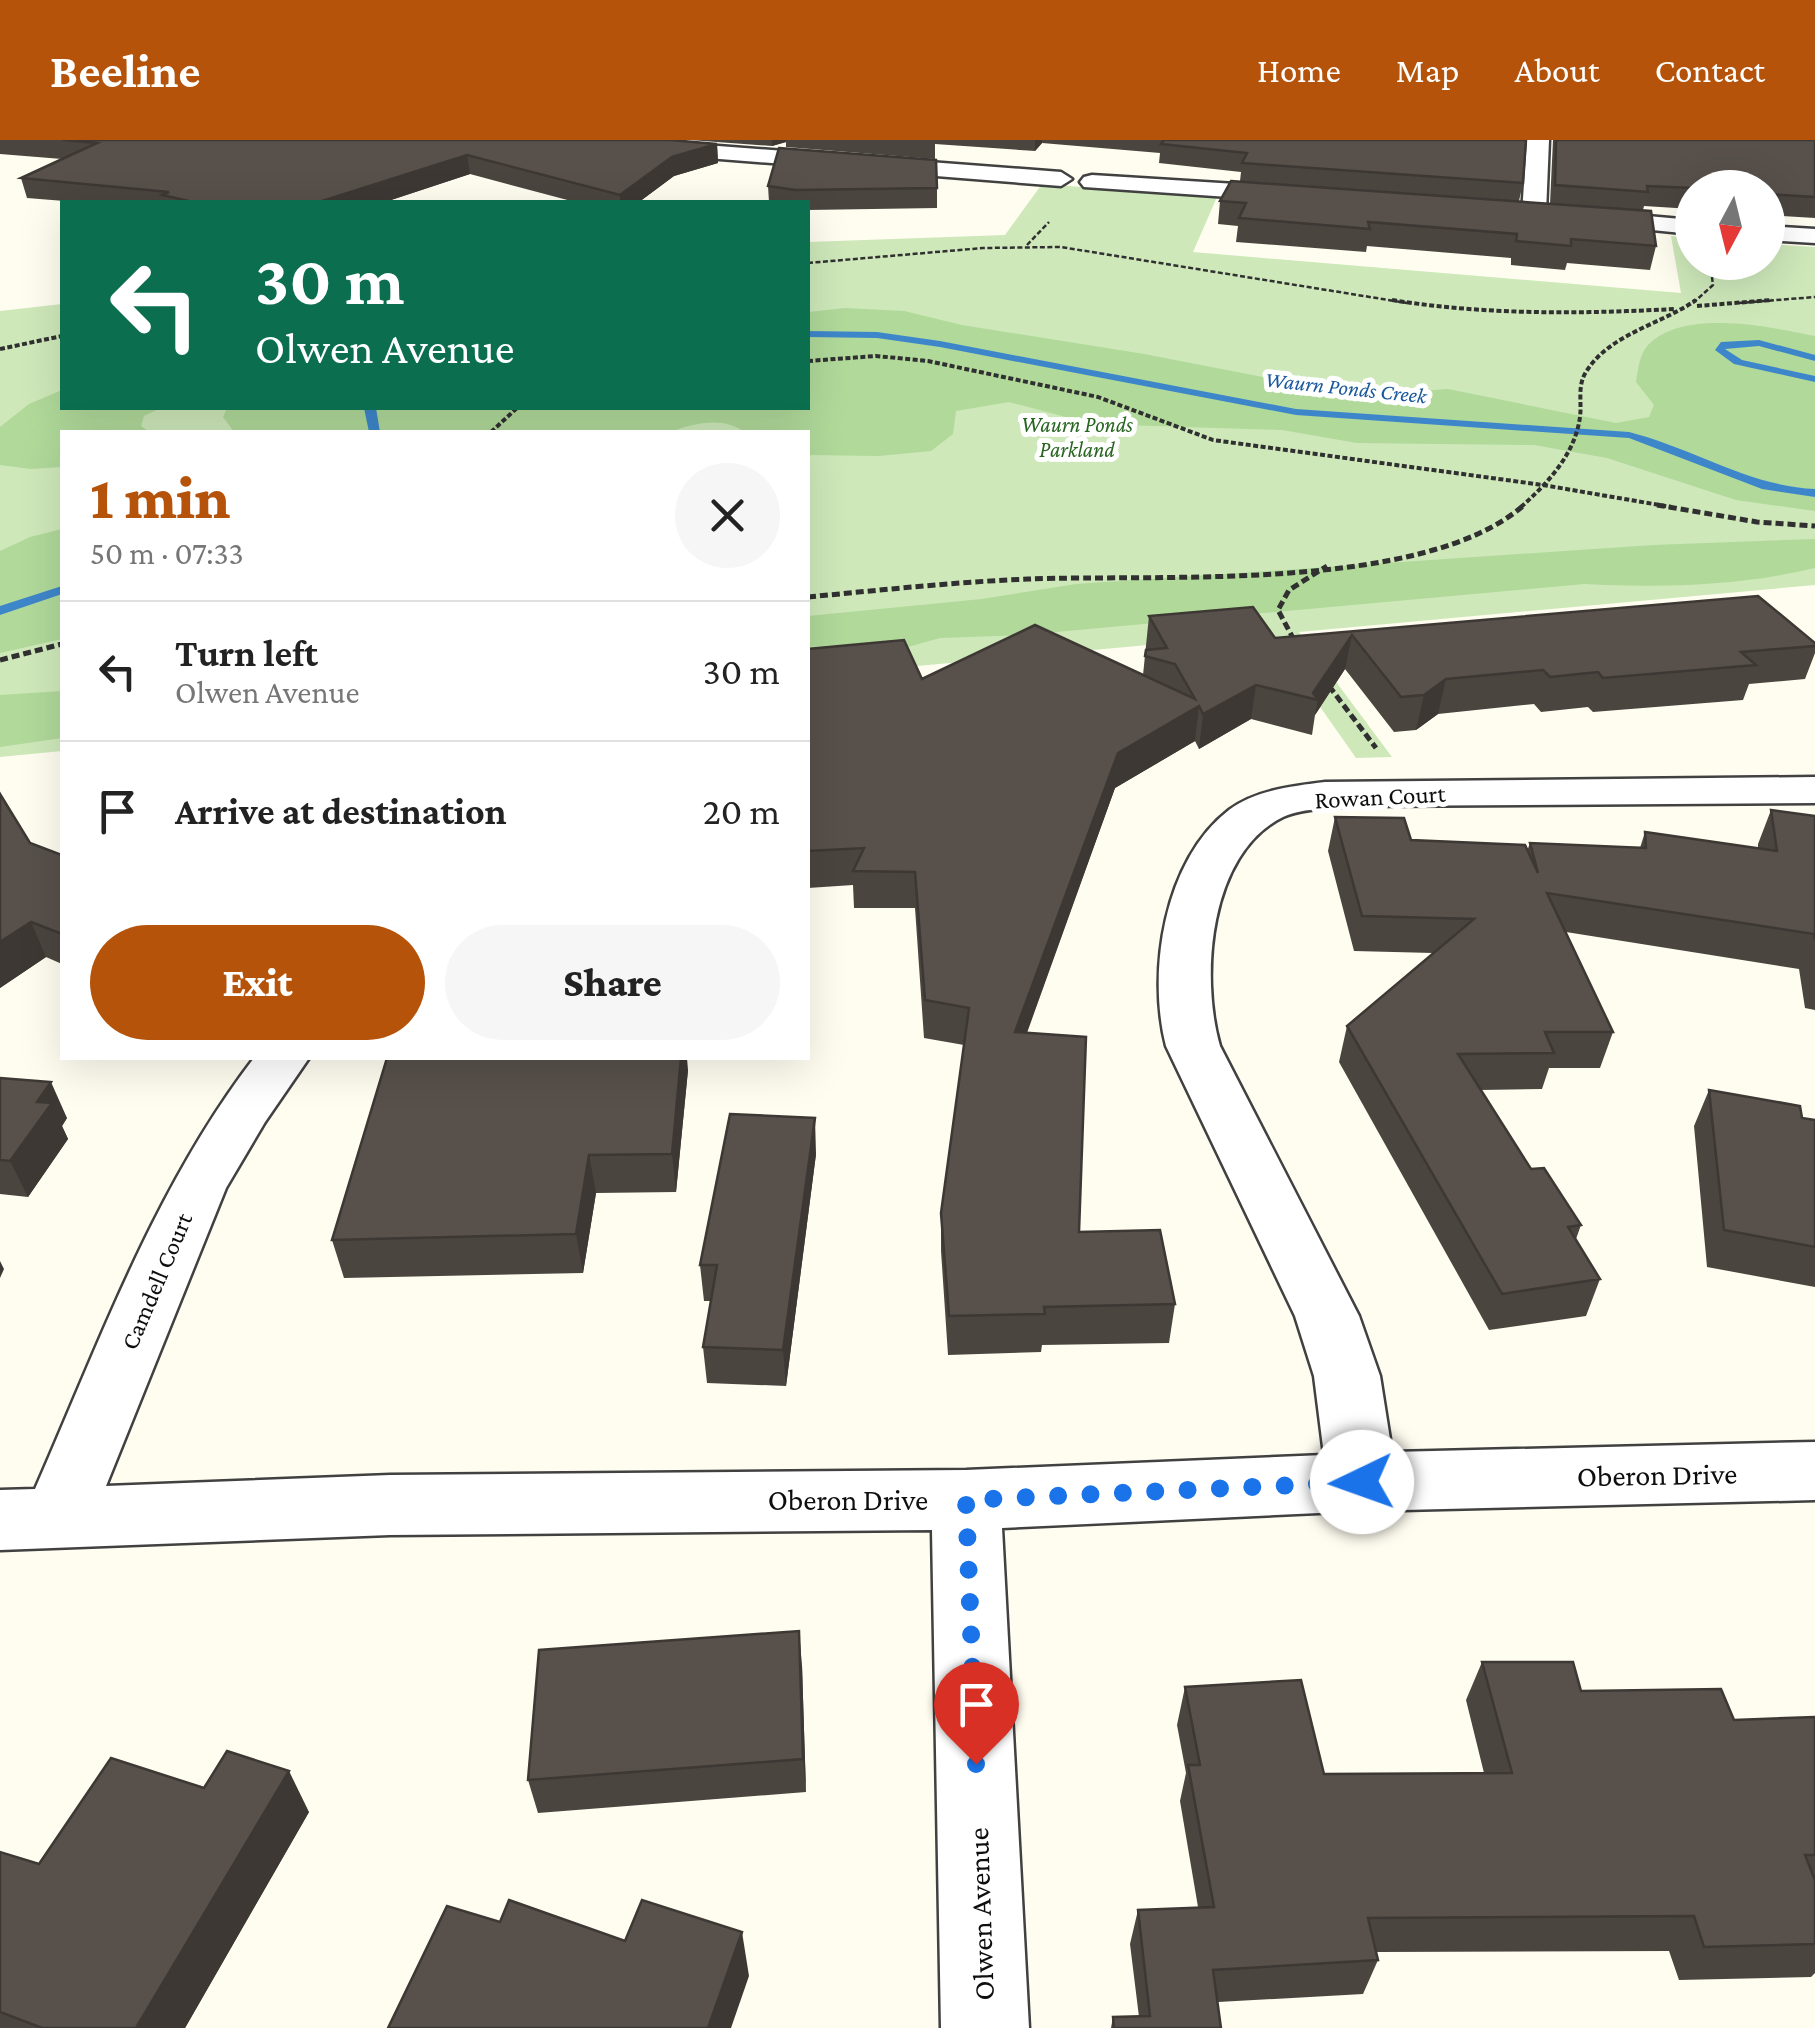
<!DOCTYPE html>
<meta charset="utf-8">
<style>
:root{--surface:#fff;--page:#f6f6f6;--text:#222;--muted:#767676;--line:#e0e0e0;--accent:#b45309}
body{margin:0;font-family:"Crimson Pro",serif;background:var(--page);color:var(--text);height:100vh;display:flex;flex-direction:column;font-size:38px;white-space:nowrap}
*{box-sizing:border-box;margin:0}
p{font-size:32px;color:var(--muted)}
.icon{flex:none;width:55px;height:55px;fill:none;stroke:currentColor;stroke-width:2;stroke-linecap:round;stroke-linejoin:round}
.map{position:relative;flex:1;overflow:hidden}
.drawer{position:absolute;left:60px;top:290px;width:750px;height:630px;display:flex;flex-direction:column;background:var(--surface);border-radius:0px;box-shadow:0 10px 40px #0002}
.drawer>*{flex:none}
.top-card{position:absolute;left:60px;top:60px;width:750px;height:210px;border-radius:0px;box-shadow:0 10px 40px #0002;background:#0b6e4f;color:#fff;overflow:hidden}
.needle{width:65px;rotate:187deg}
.tools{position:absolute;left:1675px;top:30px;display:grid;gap:20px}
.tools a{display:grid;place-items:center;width:110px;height:110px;border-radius:50%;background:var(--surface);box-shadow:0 10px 40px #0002;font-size:50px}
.pin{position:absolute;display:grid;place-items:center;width:85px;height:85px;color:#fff;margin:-102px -42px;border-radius:50% 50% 50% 0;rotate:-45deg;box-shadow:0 0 10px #0007}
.pin .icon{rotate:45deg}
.me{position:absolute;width:110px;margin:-55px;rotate:267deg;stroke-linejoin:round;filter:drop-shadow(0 0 8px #0008)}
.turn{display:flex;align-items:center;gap:35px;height:210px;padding:0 30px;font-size:45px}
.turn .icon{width:130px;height:130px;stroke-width:2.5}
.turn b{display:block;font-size:70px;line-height:85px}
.round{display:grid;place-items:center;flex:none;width:105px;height:105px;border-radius:52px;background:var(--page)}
.overview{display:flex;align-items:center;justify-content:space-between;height:170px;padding:0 30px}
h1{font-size:60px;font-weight:800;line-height:75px;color:var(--accent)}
.button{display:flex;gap:20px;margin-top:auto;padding:20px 30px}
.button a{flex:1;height:115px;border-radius:60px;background:var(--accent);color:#fff;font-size:40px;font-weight:800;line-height:115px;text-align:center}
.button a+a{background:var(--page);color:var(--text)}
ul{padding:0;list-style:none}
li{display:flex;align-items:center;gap:30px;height:140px;padding:0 30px;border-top:2px solid var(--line)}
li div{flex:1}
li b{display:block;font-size:38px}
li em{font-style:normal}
header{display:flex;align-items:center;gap:60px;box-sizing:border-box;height:140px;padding:0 50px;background:var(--accent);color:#fff}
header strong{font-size:48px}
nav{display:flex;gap:55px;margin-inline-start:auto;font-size:35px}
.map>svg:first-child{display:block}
.green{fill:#cee8ba}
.forest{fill:#b0d99a}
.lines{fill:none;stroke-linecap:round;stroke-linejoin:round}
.stream{fill:#3e86ca;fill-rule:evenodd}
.minor-casing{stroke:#414141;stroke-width:5}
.path-far2{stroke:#303030;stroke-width:2.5;stroke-dasharray:5 2.5;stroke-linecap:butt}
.path-far1{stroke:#303030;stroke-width:4;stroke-dasharray:5 2.5;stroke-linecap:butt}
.path{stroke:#303030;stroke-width:5;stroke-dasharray:8 4;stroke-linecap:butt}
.minor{fill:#fff;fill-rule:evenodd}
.wall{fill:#4b4540}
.shaded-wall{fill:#3d3834}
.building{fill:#57504b;stroke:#3d3834;stroke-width:2.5}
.route{stroke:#1a73e8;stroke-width:18;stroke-dasharray:0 32.4}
.labels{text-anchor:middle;stroke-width:10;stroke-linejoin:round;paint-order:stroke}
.far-water-label{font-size:22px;font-style:italic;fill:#1a589d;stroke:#fff}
.far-park-label{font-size:22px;font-style:italic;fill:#286520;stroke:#fff}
.street-label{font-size:25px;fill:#0e0e0e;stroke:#fff}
.near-street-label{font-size:30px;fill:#0e0e0e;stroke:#fff}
</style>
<header>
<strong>Beeline</strong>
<nav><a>Home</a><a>Map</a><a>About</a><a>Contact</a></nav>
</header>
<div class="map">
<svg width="1815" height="1888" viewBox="0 0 1815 1888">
<rect width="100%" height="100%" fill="#fffdf0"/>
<path class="green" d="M1042 44 1217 57 1193 112 1681 153 1671 96 1692 98V122H1768V104L1815 107V445L1299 492 1392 617 1356 618 1269 494 808 536V292H62V611L0 617V171L62 164V268H808V102L1005 95Z"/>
<g class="forest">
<path d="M845 168 904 171 962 185 1144 214 1309 246 1388 253 1448 249 1616 283 1649 277 1654 265 1636 242C1638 230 1639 215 1648 205 1683 169 1766 186 1809 195L1815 196V371L1736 360 1607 318 1534 305 1357 303 1282 290 1092 284 1009 262 956 271 953 294 931 311 879 316 808 315V292H745C723 276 694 283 670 292H234L223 277 227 268H808V172Z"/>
<path d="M62 250V268H161L144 276 141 286 150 292H62V327L31 329 0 325V287L29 264Z"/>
<path d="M62 389V499L0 513V411L30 397Z"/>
<path d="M1815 399V428C1740 446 1661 448 1584 444L1023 495 940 498 908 507 853 504 808 507V476L982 459 1076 444 1653 405Z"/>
<path d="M62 551V598L0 607V555Z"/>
</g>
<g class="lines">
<g class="stream">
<path d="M808 191 877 192 940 201 1296 269 1629 292C1693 308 1748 346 1815 349V357L1762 349 1629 298 1296 275 940 207 877 198 808 197Z"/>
<path d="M1759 200 1815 215V221L1759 206 1725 209 1742 220 1815 236V242L1734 224 1715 210 1721 202Z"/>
<path d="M364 268H376L380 292H369Z"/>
<path d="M62 446V454L0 475V466Z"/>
</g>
<g class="minor-casing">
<g id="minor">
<path d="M544 0H640L1061 32 1072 39 1061 46 555 6Z"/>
<path d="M1527 0H1549L1546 73 1534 80 1522 73Z"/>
<path d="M1092 35 1301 48 1313 55 1301 62 1084 47 1080 42 1084 37Z"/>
<path d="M1581 70 1692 80V94L1572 82 1569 77 1572 72Z"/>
<path d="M1768 86 1815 89V103L1768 100Z"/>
<path d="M1815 637V663L1359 666C1335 669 1305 667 1283 677 1209 713 1200 837 1220 906L1359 1176 1380 1236 1392 1312 1815 1302V1360L1362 1371 1002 1388 1029 1888H941L932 1390 390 1395 0 1410V1350L35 1349C100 1201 155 1047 254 918H309L265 982 226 1048 106 1346 390 1335 966 1330 1324 1315 1314 1236 1295 1176 1166 906C1147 832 1164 720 1229 670 1256 650 1293 646 1325 642Z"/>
</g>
</g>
<g class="path-far2">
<path d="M1027 105 1049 82"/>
<path d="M808 123 983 108 1061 107 1407 163"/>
<path d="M1693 163 1713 145 1710 122"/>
<path d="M1739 163 1815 157"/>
</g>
<g class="path-far1">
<path d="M1392 160C1485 175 1580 174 1674 169"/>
<path d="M1697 166 1772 160"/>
<path d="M0 209 62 196"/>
<path d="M808 221 876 216 928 221 1098 257 1213 300 1543 345 1671 367"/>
<path d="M491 292 517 268"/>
<path d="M1521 367C1548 343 1575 314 1580 277 1582 262 1577 246 1586 232 1609 194 1662 184 1696 160"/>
</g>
<g class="path">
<path d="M1657 365 1757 382 1815 386"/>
<path d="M808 457C881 450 954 442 1028 439 1159 434 1424 453 1524 365"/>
<path d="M1294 500 1278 470 1289 450 1327 426"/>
<path d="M0 520 62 504"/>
<path d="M1329 546 1376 608"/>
</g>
<use href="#minor" class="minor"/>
</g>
<g class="wall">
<path d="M0 0H671L717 4 718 23 674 36 639 62H575L470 34 385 62H77L27 58 21 38 62 19 0 14Z"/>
<path d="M690 0H1526L1523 43 1519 61 1550 64 1553 0H1815V78L1768 75V48H1692V69L1644 66 1643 70 1656 106 1650 130 1567 123 1565 130 1511 125V118L1367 106 1366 112 1236 102 1238 86 1218 84 1220 61 1240 41 1241 32 1159 23 1160 13 1042 3 1035 11 935 4V19L786 7V2L772 6Z"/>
<path d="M768 46 937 48V68L808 70V62H769Z"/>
<path d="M1758 456 1815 503V513L1805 539 1749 544 1743 560 1593 572 1588 567 1541 572 1534 564 1438 574 1416 590 1394 592 1345 529 1315 575 1312 595 1251 579 1199 609 1195 601 1115 648 1027 893 1079 1092 1175 1164 1169 1203 1042 1205 1041 1212 948 1215 941 1111V1073L964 905 924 898 915 768H854L853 745 808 748V509L922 539 1143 535 1149 476 1275 498Z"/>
<path d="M1771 670 1815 676V870L1805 868 1799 829 1566 792 1613 892 1600 928H1549L1542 949 1480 950 1531 1029 1581 1085 1576 1099 1600 1139 1586 1176 1489 1190 1339 922 1347 886 1433 813 1354 811 1328 711 1335 677 1411 700 1527 711 1530 703 1640 708 1645 692 1758 708V704Z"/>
<path d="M30 703 62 715V824L46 817 0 848Z"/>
<path d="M688 930 676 1052 596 1053 583 1133 344 1138 332 1100Z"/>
<path d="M0 938 67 978 62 986 68 999 28 1057 0 1054Z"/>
<path d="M1709 950 1802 978 1815 980V1147L1707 1127 1694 986Z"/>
<path d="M816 1014 786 1246 707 1243 703 1207 711 1161H704L700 1125Z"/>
<path d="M1482 1522 1581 1551 1734 1580 1815 1577V1833L1811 1837 1679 1840 1669 1811 1376 1812 1378 1820 1363 1854 1218 1862 1221 1888H1111L1113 1877H1139L1130 1804 1138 1770 1198 1767 1180 1661 1186 1633 1177 1585 1185 1547 1324 1634 1484 1633 1466 1560Z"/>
<path d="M802 1526 806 1652 538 1673 528 1640Z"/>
<path d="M204 1648 309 1672 185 1888H0V1712L39 1724Z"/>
</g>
<g class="shaded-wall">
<path d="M772 0H786V2L772 6Z"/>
<path d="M1035 0H1042V3L1035 11Z"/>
<path d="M717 4 718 23 674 36 639 62H620V55L672 17Z"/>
<path d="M467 15 470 34 385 62H319Z"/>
<path d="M1352 495 1345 529 1315 575 1318 560 1313 553Z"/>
<path d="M1446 539 1438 574 1416 590 1424 555Z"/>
<path d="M1256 545 1251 579 1199 609 1203 574Z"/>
<path d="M1199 566 1195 601 1115 648 1013 930 1015 892 1118 613Z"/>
<path d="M31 782 46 817 0 848V802Z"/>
<path d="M681 918H687L688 930 676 1052 672 1014Z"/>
<path d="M51 942 67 978 62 986 68 999 28 1057 10 1021 37 962Z"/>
<path d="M815 978 816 1014 786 1246 783 1210Z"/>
<path d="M589 1015 596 1053 583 1133 576 1094Z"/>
<path d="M0 1121 4 1129 0 1138Z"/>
<path d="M799 1491 802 1526 806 1652 803 1619Z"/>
<path d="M289 1631 309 1672 185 1888H136Z"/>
<path d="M742 1792 749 1836 731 1888H708Z"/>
</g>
<g class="building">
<path d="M63 0H671L717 4 672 17 620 55 467 15 319 62H193L162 55 169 52 21 38 97 3Z"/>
<path d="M1164 0H1526L1523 43 1242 23 1247 13 1161 4Z"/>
<path d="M1556 0H1815V57L1768 54V48H1692L1647 46 1648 52 1555 45Z"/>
<path d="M779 8 936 20 937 48 795 50 768 46Z"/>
<path d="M1231 41 1651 71 1656 106 1571 99V106L1516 101 1517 94 1368 82 1370 89 1239 78 1246 63 1220 61Z"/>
<path d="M1758 456 1815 503V506L1741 512 1756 525 1603 538 1598 532 1550 537 1543 530 1446 539 1424 555 1401 557 1352 495 1313 553 1318 560 1256 545 1203 574 1199 566 1118 613 1015 892 1086 897 1079 1092 1160 1090 1175 1164 1044 1167 1045 1174 949 1176 941 1073 969 868 925 860 915 732 853 731 864 708 808 711V509L904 500 922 539 1035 485 1195 559 1175 524 1145 516 1146 510 1167 508 1149 476 1253 467 1275 498Z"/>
<path d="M0 654 30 703 62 715V794L31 782 0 802Z"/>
<path d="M1771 670 1815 676V800L1814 794 1547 753 1613 892H1545L1554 913 1458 914 1531 1029 1544 1028 1581 1085 1568 1087 1600 1139 1502 1154 1347 886 1474 779 1362 776 1335 677 1404 678 1411 700 1525 705 1538 733 1530 703 1646 708 1645 692 1777 711Z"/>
<path d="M387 918H681L672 1014 589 1015 576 1094 332 1100Z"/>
<path d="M0 938 51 942 37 962 52 963 10 1021 0 1020Z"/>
<path d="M1709 950 1800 966 1802 978 1815 980V1107L1724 1090Z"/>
<path d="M730 974 815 978 783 1210 703 1207 717 1125H700Z"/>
<path d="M799 1491 803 1619 528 1640 539 1510Z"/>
<path d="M1482 1522H1573L1581 1551 1721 1549 1734 1580 1815 1577V1715H1805L1815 1740V1804L1704 1807 1694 1776 1368 1778 1378 1820 1213 1830 1221 1888H1114L1113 1877 1150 1876 1138 1770 1214 1767 1188 1625H1200L1185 1547 1301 1540 1324 1634 1512 1633Z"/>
<path d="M227 1611 289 1631 136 1888H42L0 1872V1712L39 1724 111 1618 204 1648Z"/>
<path d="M509 1760 625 1801 642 1760 742 1792 708 1888H388L447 1766 500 1782Z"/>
</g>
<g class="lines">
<path class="route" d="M976 1624 966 1360 1362 1342"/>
</g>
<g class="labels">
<g class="far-water-label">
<text transform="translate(1346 247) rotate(6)" y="8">Waurn Ponds Creek</text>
</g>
<g class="far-park-label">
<text x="1077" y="292">Waurn Ponds<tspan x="1077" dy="25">Parkland</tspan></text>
</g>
<g class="street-label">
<text transform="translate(1380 656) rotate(-3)" y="9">Rowan Court</text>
<text transform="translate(156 1141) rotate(-67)" y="9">Camdell Court</text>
</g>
<g class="near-street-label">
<text transform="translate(1657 1335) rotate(-1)" y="10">Oberon Drive</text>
<text x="848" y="1370">Oberon Drive</text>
<text transform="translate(981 1774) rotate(-92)" y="10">Olwen Avenue</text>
</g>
</g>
</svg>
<div class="tools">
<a><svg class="needle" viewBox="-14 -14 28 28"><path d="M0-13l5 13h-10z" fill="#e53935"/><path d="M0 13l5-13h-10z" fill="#767676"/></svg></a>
</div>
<div class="pin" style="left:976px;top:1624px;background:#d93025"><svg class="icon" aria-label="arrive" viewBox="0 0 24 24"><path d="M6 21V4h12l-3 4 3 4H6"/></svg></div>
<svg class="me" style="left:1362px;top:1342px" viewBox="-20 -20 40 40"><circle r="19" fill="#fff"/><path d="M0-13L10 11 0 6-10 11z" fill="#1a73e8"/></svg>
<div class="top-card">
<div class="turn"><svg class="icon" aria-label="left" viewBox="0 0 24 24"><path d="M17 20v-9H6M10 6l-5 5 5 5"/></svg><div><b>30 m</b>Olwen Avenue</div></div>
</div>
<section class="drawer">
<div class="overview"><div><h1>1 min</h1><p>50 m · 07:33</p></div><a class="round"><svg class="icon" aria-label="close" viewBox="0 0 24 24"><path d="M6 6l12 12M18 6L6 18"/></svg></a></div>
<ul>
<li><svg class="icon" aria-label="left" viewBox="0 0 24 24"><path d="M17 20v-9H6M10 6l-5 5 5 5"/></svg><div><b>Turn left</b><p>Olwen Avenue</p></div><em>30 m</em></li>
<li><svg class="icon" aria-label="arrive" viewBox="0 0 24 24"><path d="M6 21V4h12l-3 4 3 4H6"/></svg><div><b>Arrive at destination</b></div><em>20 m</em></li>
</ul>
<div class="button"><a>Exit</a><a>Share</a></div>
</section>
</div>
